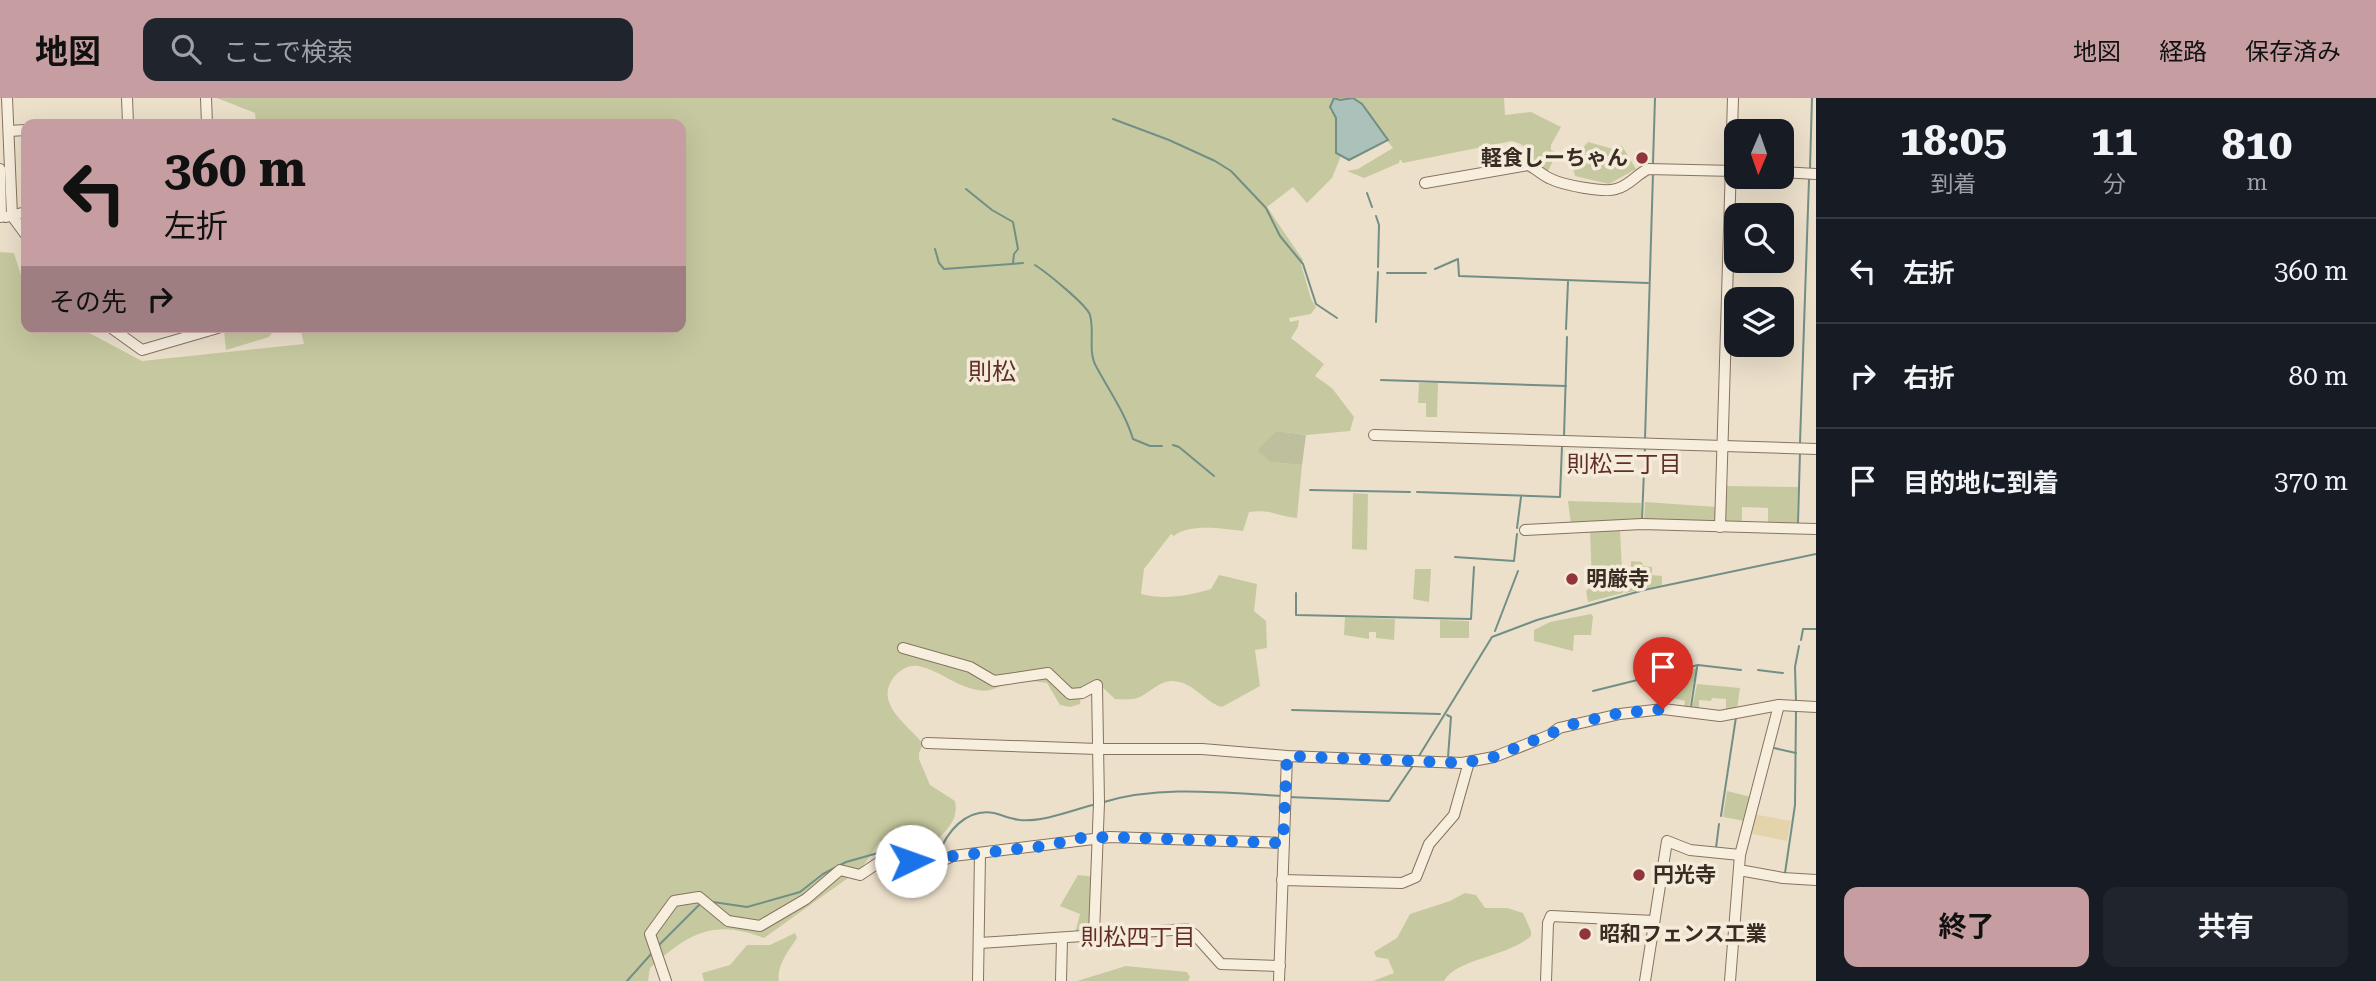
<!DOCTYPE html>
<html lang="ja">
<meta charset="utf-8">
<style>
:root{--surface:#171b24;--page:#20242c;--text:#f1f3f6;--muted:#9ea1a6;--line:#363941;--accent:#c69ea1}
body{margin:0;font-family:"Roboto Serif","Noto Sans JP",serif;background:var(--page);color:var(--text);height:100vh;display:flex;flex-direction:column;font-size:26px;white-space:nowrap}
*{box-sizing:border-box;margin:0}
p{font-size:23px;color:var(--muted)}
.icon{flex:none;width:38px;height:38px;fill:none;stroke:currentColor;stroke-width:2;stroke-linecap:round;stroke-linejoin:round}
.map{position:relative;flex:1;overflow:hidden}
.drawer{display:flex;flex-direction:column;background:var(--surface);width:560px}
.drawer>*{flex:none}
.top-card{position:absolute;left:21px;top:21px;width:665px;height:214px;border-radius:14px;box-shadow:0 7px 28px #0002;background:#c69ea1;color:#111;overflow:hidden}
.needle{width:46px;rotate:182deg}
.controls{position:absolute;left:1724px;top:21px;display:grid;gap:14px}
.controls a{display:grid;place-items:center;width:70px;height:70px;border-radius:14px;background:var(--surface);box-shadow:0 7px 28px #0002;font-size:35px}
.pin{position:absolute;display:grid;place-items:center;width:60px;height:60px;color:#fff;margin:-72px -30px;border-radius:50% 50% 50% 0;rotate:-45deg;box-shadow:0 0 7px #0007}
.pin .icon{rotate:45deg}
.me{position:absolute;width:77px;margin:-38px;rotate:87deg;stroke-linejoin:round;filter:drop-shadow(0 0 5px #0008)}
.turn{display:flex;align-items:center;gap:24px;height:147px;padding:0 28px;font-size:32px}
.turn .icon{width:91px;height:91px;stroke-width:2.5}
.turn b{display:block;font-size:49px;line-height:60px}
.then{display:flex;align-items:center;height:66px;padding:0 28px;background:#0003;gap:14px;font-size:26px}
.eta{display:flex;justify-content:space-evenly;align-items:center;height:119px;text-align:center}
.eta b{font-size:42px;font-weight:700;line-height:49px}
.cta{display:flex;gap:14px;margin-top:auto;padding:14px 28px}
.cta a{flex:1;height:80px;border-radius:14px;background:var(--accent);color:#111;font-size:28px;font-weight:700;line-height:80px;text-align:center}
.cta a+a{background:var(--page);color:var(--text)}
ul{padding:0;list-style:none}
li{display:flex;align-items:center;gap:21px;height:105px;padding:0 28px;border-top:2px solid var(--line)}
li div{flex:1}
li b{display:block;font-size:26px}
li em{font-style:normal}
header{display:flex;align-items:center;gap:42px;box-sizing:border-box;height:98px;padding:0 35px;background:var(--accent);color:#111}
header strong{font-size:33px}
nav{display:flex;gap:38px;margin-inline-start:auto;font-size:24px}
.search{width:490px;height:63px;background:var(--page);display:flex;align-items:center;gap:18px;box-sizing:border-box;padding:0 24px;border-radius:14px;color:var(--muted);font-size:26px}
main{display:flex;flex:1;min-height:0}
.map>svg:first-child{display:block}
.green{fill:#c6c99f}
.sand{fill:#e5d3ab}
.cemetery{fill:#bdbf9d}
.water{fill:#abc1b9;stroke:#728f86;stroke-width:2}
.lines{fill:none;stroke-linecap:round;stroke-linejoin:round}
.stream{stroke:#728f86;stroke-width:2}
.minor-casing{stroke:#877360;stroke-width:12}
.minor{stroke:#f7eede;stroke-width:10}
.route{stroke:#1a73e8;stroke-width:12;stroke-dasharray:0 21.6}
.poi-dot{fill:#91353a;stroke:#f4ebda;stroke-width:2.5}
.labels{text-anchor:middle;stroke-width:7;stroke-linejoin:round;paint-order:stroke}
.poi-label{font-size:21px;font-weight:bold;fill:#392c22;stroke:#f4ebda;text-anchor:start}
.neighbourhood-label{font-size:23px;fill:#622f25;stroke:#f4ebda}
.quarter-label{font-size:24px;fill:#622f25;stroke:#f4ebda}
</style>
<header>
<strong>地図</strong>
<div class="search"><svg class="icon" aria-label="search" viewBox="0 0 24 24"><circle cx="10" cy="10" r="6"/><path d="M15 15l6 6"/></svg>ここで検索</div>
<nav><a>地図</a><a>経路</a><a>保存済み</a></nav>
</header>
<main>
<div class="map">
<svg width="1816" height="883" viewBox="0 0 1816 883">
<rect width="100%" height="100%" fill="#ece0cb"/>
<g class="green">
<path d="M217 0H1334L1330 12 1336 20V55L1341 58 1332 80 1307 105 1293 89 1267 109 1303 162 1301 166 1311 201 1316 209 1311 216 1289 220 1290 224 1299 222 1298 229 1291 240 1324 266 1315 278 1332 290 1354 319 1350 333 1307 337 1277 333 1272 364 1302 367 1297 420C1275 418 1273 411 1249 414L1243 433C1223 431 1190 425 1174 438L1171 436 1144 471 1141 496C1164 502 1187 498 1211 491L1219 477 1257 486 1254 513 1266 523 1267 550 1255 552 1260 588 1222 609C1204 604 1194 584 1173 583 1158 582 1147 599 1133 601 1127 602 1121 601 1115 601L1100 587 1082 588 1080 606 1070 609 1060 607 1047 585C1034 583 1023 582 1009 585 998 588 991 595 978 592 957 589 939 572 918 568 908 567 900 572 894 579 873 606 909 627 923 646L919 655V661L930 687 955 703C959 724 945 733 932 747L898 735 879 744 862 770 764 840C713 820 688 836 650 870L648 883H0V154L14 155 26 193V229H78L142 263 304 246 300 229H681V26H256L255 15Z"/>
<path d="M1336 0H1504L1505 17 1531 14 1561 29 1551 47V52L1557 55 1548 73 1532 65C1530 52 1526 47 1512 43L1403 65 1400 61 1399 65 1364 80 1347 73 1358 71 1393 50 1353 0 1340 2Z"/>
<path d="M1588 44 1613 51 1614 47 1622 48 1636 71 1609 86 1575 78 1569 54 1578 55Z"/>
<path d="M236 229H275V231L269 239 226 252 224 233Z"/>
<path d="M1419 285H1438L1437 319H1426V305H1418Z"/>
<path d="M1726 388 1798 389 1797 427H1768V410L1742 409V426L1730 427 1725 421Z"/>
<path d="M1353 395 1368 396 1367 452 1352 451Z"/>
<path d="M1568 403 1641 405V422L1571 427Z"/>
<path d="M1645 404 1717 409V421L1713 425 1644 422Z"/>
<path d="M1620 431 1623 495 1588 504 1586 493 1592 488 1590 432Z"/>
<path d="M1631 463 1642 464 1643 468 1652 469V477L1662 478V487L1625 495 1623 478H1630V487L1647 486V477L1631 474Z"/>
<path d="M1415 471H1431L1429 504 1413 501Z"/>
<path d="M1591 516 1593 518 1591 537H1574L1573 553 1534 543V532L1550 524Z"/>
<path d="M1345 519 1395 521 1394 542 1376 540V534H1369V541L1344 537Z"/>
<path d="M1440 522 1469 523V540H1440Z"/>
<path d="M1691 570 1696 571 1689 610 1684 609 1685 603 1673 600 1674 594 1653 592 1654 579Z"/>
<path d="M1697 586 1740 590 1737 611 1726 612V601L1712 600 1711 603 1699 602V612L1692 611Z"/>
<path d="M1727 693 1751 699 1744 723 1723 719Z"/>
<path d="M1078 777 1095 779 1091 834 1075 835 1080 816 1060 808Z"/>
<path d="M1465 795 1476 797 1485 810H1507L1523 815 1531 833V838C1508 859 1457 860 1444 883H1373L1394 875 1388 861 1376 859 1374 854 1397 840 1410 816 1450 803Z"/>
<path d="M795 835 797 840C789 852 776 868 779 883H704L702 875 730 867 747 847H770Z"/>
<path d="M1126 868 1187 874 1190 879 1188 883H1077Z"/>
</g>
<path class="sand" d="M1753 716 1791 723 1787 743 1748 735Z"/>
<path class="cemetery" d="M1277 333 1306 337 1302 367 1271 364 1258 353 1260 349Z"/>
<path class="water" d="M1334 0 1340 2 1353 0 1362 6 1388 42 1349 62 1336 55V20L1330 9Z"/>
<g class="lines">
<g class="stream">
<path d="M1113 21 1169 42 1215 63 1231 73 1266 110 1280 138 1303 166 1316 206 1337 220"/>
<path d="M1653 65 1655 0"/>
<path d="M1810 70 1812 0"/>
<path d="M966 91 992 112 1013 124 1018 151 1014 156 1013 165"/>
<path d="M1367 95 1372 109"/>
<path d="M1376 118 1379 127 1378 169"/>
<path d="M935 151 939 165 944 171 1023 165"/>
<path d="M1035 167C1046 174 1087 207 1090 217 1095 235 1087 254 1097 270 1110 294 1125 315 1133 341L1150 348H1162"/>
<path d="M1435 171 1458 161 1459 178 1648 185"/>
<path d="M1387 175H1426"/>
<path d="M1376 224 1378 174"/>
<path d="M1566 231 1568 184"/>
<path d="M1381 282 1566 288"/>
<path d="M1564 338 1567 239"/>
<path d="M1645 341 1653 75"/>
<path d="M1800 345 1809 81"/>
<path d="M1173 347 1179 349 1214 378"/>
<path d="M1310 392 1410 394"/>
<path d="M1417 394 1560 399 1562 348"/>
<path d="M1642 421 1645 349"/>
<path d="M1798 425 1800 354"/>
<path d="M1517 430 1521 399"/>
<path d="M1455 459 1514 463 1517 436"/>
<path d="M1296 495V517L1471 521 1474 469"/>
<path d="M1495 533 1518 473"/>
<path d="M1801 542 1803 531H1816"/>
<path d="M1758 572 1783 575"/>
<path d="M1593 593 1698 567 1741 572"/>
<path d="M1796 604 1795 569 1799 548"/>
<path d="M1691 609 1697 569"/>
<path d="M1292 612 1440 616"/>
<path d="M1447 617 1451 619 1448 659"/>
<path d="M1774 650 1796 655"/>
<path d="M1419 658 1492 539 1537 522 1644 492 1816 456"/>
<path d="M1288 699 1389 703 1414 666"/>
<path d="M1104 704C1161 687 1224 695 1283 698"/>
<path d="M1721 718 1736 619"/>
<path d="M1716 750 1719 726"/>
<path d="M1785 775 1795 707 1796 613"/>
<path d="M713 804 747 809 800 794 823 776 846 764 885 753 918 758H938C946 734 966 710 994 715 1002 717 1011 721 1020 722 1044 724 1073 712 1096 706"/>
<path d="M658 848 701 805"/>
<path d="M627 883 652 855"/>
</g>
<g class="minor-casing">
<g id="minor">
<path d="M7 0 12 118 26 137"/>
<path d="M127 0 128 26"/>
<path d="M206 0 207 26"/>
<path d="M9 33 26 32"/>
<path d="M0 71 1 119"/>
<path d="M1782 74 1816 76"/>
<path d="M1425 85 1528 67C1537 71 1543 78 1551 81 1563 87 1604 95 1616 91 1629 88 1637 76 1648 71L1735 73"/>
<path d="M6 119 26 114"/>
<path d="M110 229 142 252 221 229"/>
<path d="M1374 337 1816 351"/>
<path d="M1720 429 1733 0"/>
<path d="M1525 432 1642 426 1816 431"/>
<path d="M903 550 970 569 994 583 1048 575 1070 596 1082 595 1097 587 1099 705 1094 835"/>
<path d="M927 645 1098 651H1202L1287 658 1462 665 1494 659 1550 637 1559 630 1620 616 1663 611 1720 618 1779 607 1816 609"/>
<path d="M1739 772 1783 780 1816 782"/>
<path d="M1282 782 1402 785 1416 779 1429 746 1454 717 1469 664"/>
<path d="M980 845 1187 831 1195 837 1221 866 1280 868"/>
<path d="M666 883 650 836 674 803 699 799 728 823 760 828 806 801 840 772 860 777 884 761 937 765 953 758 1110 739 1283 745"/>
<path d="M978 883 980 755"/>
<path d="M1061 883 1062 841"/>
<path d="M1279 883 1287 658"/>
<path d="M1546 883 1548 825 1551 818 1654 823"/>
<path d="M1645 883 1667 743 1690 752 1740 757"/>
<path d="M1730 883 1740 757 1779 607"/>
</g>
</g>
<use href="#minor" class="minor"/>
</g>
<g class="lines">
<path class="route" d="M911 763 937 765 953 758 1046 748 1079 740 1110 739 1283 745 1287 658 1462 665 1494 659 1573 626 1620 615 1663 611"/>
</g>
<g class="poi-dot">
<circle cx="1642" cy="60" r="7"/>
<circle cx="1572" cy="481" r="7"/>
<circle cx="1639" cy="777" r="7"/>
<circle cx="1585" cy="836" r="7"/>
</g>
<g class="labels">
<g class="poi-label">
<text x="1628" y="67" text-anchor="end">軽食しーちゃん</text>
<text x="1586" y="488">明厳寺</text>
<text x="1653" y="784">円光寺</text>
<text x="1599" y="843">昭和フェンス工業</text>
</g>
<g class="neighbourhood-label">
<text x="1624" y="374">則松三丁目</text>
<text x="1138" y="847">則松四丁目</text>
</g>
<g class="quarter-label">
<text x="992" y="282">則松</text>
</g>
</g>
</svg>
<div class="controls">
<a><svg class="needle" viewBox="-14 -14 28 28"><path d="M0-13l5 13h-10z" fill="#e53935"/><path d="M0 13l5-13h-10z" fill="#9ea1a6"/></svg></a>
<a><svg class="icon" aria-label="search" viewBox="0 0 24 24"><circle cx="10" cy="10" r="6"/><path d="M15 15l6 6"/></svg></a>
<a><svg class="icon" aria-label="layers" viewBox="0 0 24 24"><path d="M12 4l9 5-9 5-9-5zM3 14l9 5 9-5"/></svg></a>
</div>
<div class="pin" style="left:1663px;top:611px;background:#d93025"><svg class="icon" aria-label="arrive" viewBox="0 0 24 24"><path d="M6 21V4h12l-3 4 3 4H6"/></svg></div>
<svg class="me" style="left:911px;top:763px" viewBox="-20 -20 40 40"><circle r="19" fill="#fff"/><path d="M0-13L10 11 0 6-10 11z" fill="#1a73e8"/></svg>
<div class="top-card">
<div class="turn"><svg class="icon" aria-label="left" viewBox="0 0 24 24"><path d="M17 20v-9H6M10 6l-5 5 5 5"/></svg><div><b>360 m</b>左折</div></div>
<div class="then">その先<svg class="icon" aria-label="right" viewBox="0 0 24 24"><path d="M7 20v-9h11M14 6l5 5-5 5"/></svg></div>
</div>
</div>
<section class="drawer">
<div class="eta">
<div><b>18:05</b><p>到着</p></div>
<div><b>11</b><p>分</p></div>
<div><b>810</b><p>m</p></div>
</div>
<ul>
<li><svg class="icon" aria-label="left" viewBox="0 0 24 24"><path d="M17 20v-9H6M10 6l-5 5 5 5"/></svg><div><b>左折</b></div><em>360 m</em></li>
<li><svg class="icon" aria-label="right" viewBox="0 0 24 24"><path d="M7 20v-9h11M14 6l5 5-5 5"/></svg><div><b>右折</b></div><em>80 m</em></li>
<li><svg class="icon" aria-label="arrive" viewBox="0 0 24 24"><path d="M6 21V4h12l-3 4 3 4H6"/></svg><div><b>目的地に到着</b></div><em>370 m</em></li>
</ul>
<div class="cta"><a>終了</a><a>共有</a></div>
</section>
</main>
